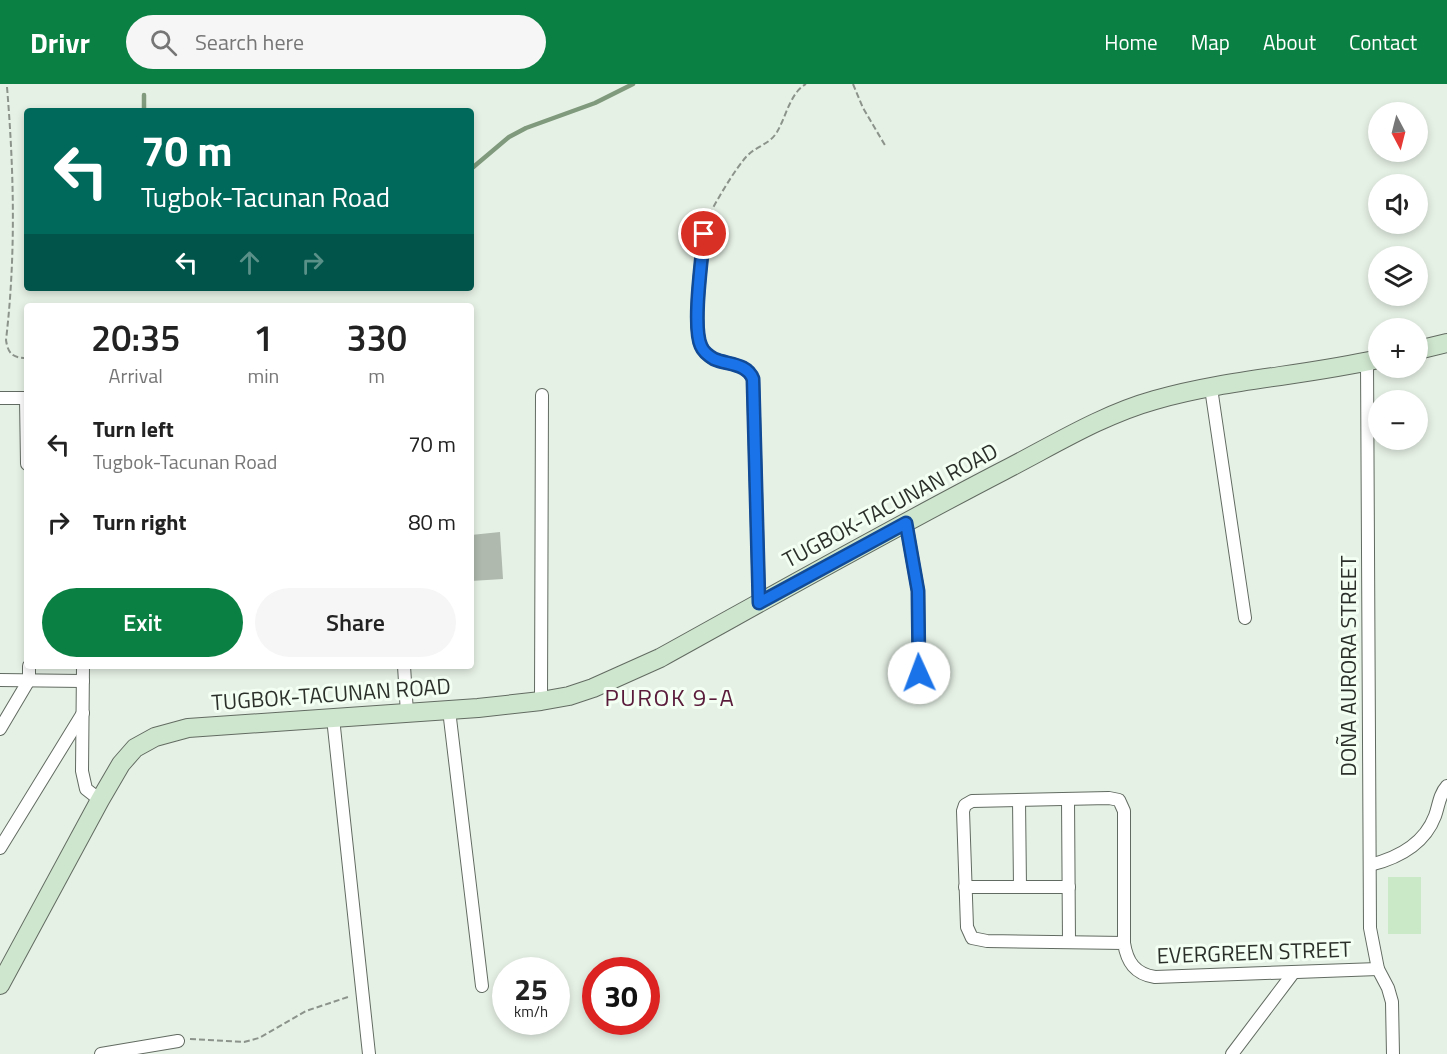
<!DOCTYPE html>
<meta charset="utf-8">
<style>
:root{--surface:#fff;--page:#f6f6f6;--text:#222;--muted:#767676;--accent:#0b8043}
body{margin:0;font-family:"Titillium Web",sans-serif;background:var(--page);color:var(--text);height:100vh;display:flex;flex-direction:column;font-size:22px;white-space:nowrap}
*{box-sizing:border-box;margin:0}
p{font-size:20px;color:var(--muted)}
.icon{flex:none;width:33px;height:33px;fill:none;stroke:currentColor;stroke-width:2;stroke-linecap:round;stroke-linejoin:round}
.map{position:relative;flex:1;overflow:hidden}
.details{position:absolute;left:24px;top:219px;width:450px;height:366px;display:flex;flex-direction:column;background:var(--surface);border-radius:6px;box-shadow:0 3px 9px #0003}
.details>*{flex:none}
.top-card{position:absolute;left:24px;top:24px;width:450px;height:183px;border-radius:6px;box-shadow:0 3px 9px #0003;background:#00695c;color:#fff;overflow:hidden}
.needle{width:39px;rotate:173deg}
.buttons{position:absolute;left:1368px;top:18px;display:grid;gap:12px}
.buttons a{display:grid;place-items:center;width:60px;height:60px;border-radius:50%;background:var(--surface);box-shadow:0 3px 9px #0003;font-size:30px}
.speed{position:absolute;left:492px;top:873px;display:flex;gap:12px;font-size:30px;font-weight:700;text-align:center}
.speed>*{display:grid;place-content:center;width:78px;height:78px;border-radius:50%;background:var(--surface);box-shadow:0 3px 9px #0003;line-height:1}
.speed small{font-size:15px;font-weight:400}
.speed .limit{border:9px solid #d22;background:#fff;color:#111}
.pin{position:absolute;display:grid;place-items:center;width:51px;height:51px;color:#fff;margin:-26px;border:3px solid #fff;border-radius:50%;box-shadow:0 2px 6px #0007}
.me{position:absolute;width:66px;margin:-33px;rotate:358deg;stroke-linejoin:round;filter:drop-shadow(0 0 4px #0008)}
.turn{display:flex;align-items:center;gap:21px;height:126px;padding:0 18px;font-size:27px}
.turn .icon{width:78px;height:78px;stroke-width:2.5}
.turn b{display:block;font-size:42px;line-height:51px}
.lanes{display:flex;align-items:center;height:57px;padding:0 18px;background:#0003;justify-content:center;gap:30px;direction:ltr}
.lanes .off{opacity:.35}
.eta{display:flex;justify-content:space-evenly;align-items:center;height:102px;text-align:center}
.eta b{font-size:36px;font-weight:600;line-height:42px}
.cta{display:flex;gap:12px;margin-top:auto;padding:12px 18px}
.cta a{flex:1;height:69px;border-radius:36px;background:var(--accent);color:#fff;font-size:24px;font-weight:600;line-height:69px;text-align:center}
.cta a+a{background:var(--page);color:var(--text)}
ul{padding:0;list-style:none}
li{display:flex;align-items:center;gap:18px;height:78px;padding:0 18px}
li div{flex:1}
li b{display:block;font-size:22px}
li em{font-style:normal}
header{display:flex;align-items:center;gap:36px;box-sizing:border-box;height:84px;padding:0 30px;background:var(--accent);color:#fff}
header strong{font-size:28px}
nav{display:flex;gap:33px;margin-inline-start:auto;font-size:21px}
.search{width:420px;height:54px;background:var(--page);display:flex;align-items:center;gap:15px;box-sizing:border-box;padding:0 21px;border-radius:33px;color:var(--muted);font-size:22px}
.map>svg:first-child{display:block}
.green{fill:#caeac7}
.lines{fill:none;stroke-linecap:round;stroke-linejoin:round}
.stream{stroke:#7f9a7c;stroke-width:4.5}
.building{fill:#afb9ad}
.street-casing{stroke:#626b61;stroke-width:14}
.secondary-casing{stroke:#626b61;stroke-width:20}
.path{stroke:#8b938a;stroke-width:2;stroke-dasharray:6 3;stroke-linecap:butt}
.street{stroke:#fff;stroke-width:12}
.secondary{stroke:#cfe6ce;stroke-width:18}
.route-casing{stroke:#114b97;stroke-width:15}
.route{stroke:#1a73e8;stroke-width:10}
.labels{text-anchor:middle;stroke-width:6;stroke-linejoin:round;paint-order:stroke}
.street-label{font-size:22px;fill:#2c302b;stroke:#f3fff2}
.neighbourhood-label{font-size:24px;letter-spacing:1.5px;fill:#5a1b3b;stroke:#f3fff2}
</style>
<header>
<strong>Drivr</strong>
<div class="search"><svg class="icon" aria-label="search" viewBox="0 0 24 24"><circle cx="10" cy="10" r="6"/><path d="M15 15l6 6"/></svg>Search here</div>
<nav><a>Home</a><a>Map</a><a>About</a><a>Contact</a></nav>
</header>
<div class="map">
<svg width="1447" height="970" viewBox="0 0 1447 970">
<rect width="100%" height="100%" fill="#e6f1e5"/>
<rect class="green" x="1388" y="793" width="33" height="57"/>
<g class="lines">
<g class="stream">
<path d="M144 27V11"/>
<path d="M471 85 509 53 526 44 595 19 633 0"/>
</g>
</g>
<path class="building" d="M500 448 503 495 471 497V451Z"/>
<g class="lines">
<g class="street-casing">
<g id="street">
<path d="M704 150C702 174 692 243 701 262 703 267 709 273 714 275 728 281 747 279 753 295L759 519"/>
<path d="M1367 278 1370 844 1378 885 1388 904 1392 918 1393 970"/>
<path d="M1211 304 1245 534"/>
<path d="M0 314H27"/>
<path d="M26 314 27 380"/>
<path d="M906 439 918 507 919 589"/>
<path d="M83 582 82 687 86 705 100 716"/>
<path d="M404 582 407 629"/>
<path d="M0 596 83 597"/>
<path d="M541 617 542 311"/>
<path d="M449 626 482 902"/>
<path d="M333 634 369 970"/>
<path d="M0 645 29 596V582"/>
<path d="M1068 715 1069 858"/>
<path d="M1019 716 1020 803"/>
<path d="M0 764 83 629"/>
<path d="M1370 781C1398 774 1424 761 1435 732 1439 721 1439 711 1447 702"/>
<path d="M965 803H1069"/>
<path d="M1124 859 987 857 972 854 967 843 963 727 965 721 972 717 1109 714 1119 716 1124 727V859C1127 878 1135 890 1155 893L1378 885"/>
<path d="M101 970 178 957"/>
<path d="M1232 970 1294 888"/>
</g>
</g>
<g class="secondary-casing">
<g id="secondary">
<path d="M1418 266 1447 259"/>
<path d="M0 901 100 716 121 680 135 664 155 653 188 644 478 624 541 617 569 612 593 604 660 574C774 511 887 447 1003 387 1052 362 1101 331 1155 316 1228 295 1305 292 1378 275"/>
</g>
</g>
<g class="path">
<path d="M853 0 863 24 886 63"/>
<path d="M7 3C14 88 16 171 6 256 8 270 13 274 27 274"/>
<path d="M706 139C710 126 738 80 748 71 757 62 770 60 777 48 786 33 790 9 806 0"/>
<path d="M190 955 244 958 259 954 306 927 348 913"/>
</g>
<use href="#street" class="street"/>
<use href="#secondary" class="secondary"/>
</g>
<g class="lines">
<g class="route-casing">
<path id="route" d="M704 150C702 174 692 243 701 262 703 267 709 272 714 275 728 281 747 279 753 295L759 519 906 439 918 507 919 589"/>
</g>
<use href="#route" class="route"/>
</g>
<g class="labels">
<g class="street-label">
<text transform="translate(890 421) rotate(-28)" y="8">TUGBOK-TACUNAN ROAD</text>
<text transform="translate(1348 582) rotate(-90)" y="8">DOÑA AURORA STREET</text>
<text transform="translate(331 610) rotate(-4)" y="8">TUGBOK-TACUNAN ROAD</text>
<text transform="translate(1254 868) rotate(-2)" y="8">EVERGREEN STREET</text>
</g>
<g class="neighbourhood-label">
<text x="670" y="622">PUROK 9-A</text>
</g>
</g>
</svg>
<div class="buttons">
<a><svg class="needle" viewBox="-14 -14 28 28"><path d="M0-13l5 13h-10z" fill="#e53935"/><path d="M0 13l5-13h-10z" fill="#767676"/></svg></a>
<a><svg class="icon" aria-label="sound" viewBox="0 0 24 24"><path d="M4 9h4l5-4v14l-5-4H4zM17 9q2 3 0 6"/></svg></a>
<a><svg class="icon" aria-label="layers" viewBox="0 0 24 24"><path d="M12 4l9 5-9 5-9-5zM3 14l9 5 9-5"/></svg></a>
<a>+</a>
<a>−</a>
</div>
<div class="speed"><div>25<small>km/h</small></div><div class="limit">30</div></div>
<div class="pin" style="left:704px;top:150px;background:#d93025"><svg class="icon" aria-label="arrive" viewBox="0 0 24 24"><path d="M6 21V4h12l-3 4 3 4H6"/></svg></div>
<svg class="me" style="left:919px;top:589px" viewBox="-20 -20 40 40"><circle r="19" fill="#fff"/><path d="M0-13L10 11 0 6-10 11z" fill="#1a73e8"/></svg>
<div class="top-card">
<div class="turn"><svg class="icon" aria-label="left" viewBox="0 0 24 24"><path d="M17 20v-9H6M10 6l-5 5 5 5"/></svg><div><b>70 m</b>Tugbok-Tacunan Road</div></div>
<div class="lanes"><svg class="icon" aria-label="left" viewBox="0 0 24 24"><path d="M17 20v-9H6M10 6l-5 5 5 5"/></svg><svg class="icon off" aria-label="ahead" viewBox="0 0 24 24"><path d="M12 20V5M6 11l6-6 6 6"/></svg><svg class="icon off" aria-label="right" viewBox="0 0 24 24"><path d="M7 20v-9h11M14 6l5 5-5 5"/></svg></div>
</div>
<section class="details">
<div class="eta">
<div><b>20:35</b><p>Arrival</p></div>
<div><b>1</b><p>min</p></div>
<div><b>330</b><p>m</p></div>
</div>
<ul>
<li><svg class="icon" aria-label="left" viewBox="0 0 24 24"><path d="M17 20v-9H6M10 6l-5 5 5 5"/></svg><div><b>Turn left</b><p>Tugbok-Tacunan Road</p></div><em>70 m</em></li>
<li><svg class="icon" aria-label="right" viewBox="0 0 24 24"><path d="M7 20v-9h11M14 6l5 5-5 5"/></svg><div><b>Turn right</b></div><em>80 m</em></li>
</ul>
<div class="cta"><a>Exit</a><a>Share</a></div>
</section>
</div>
